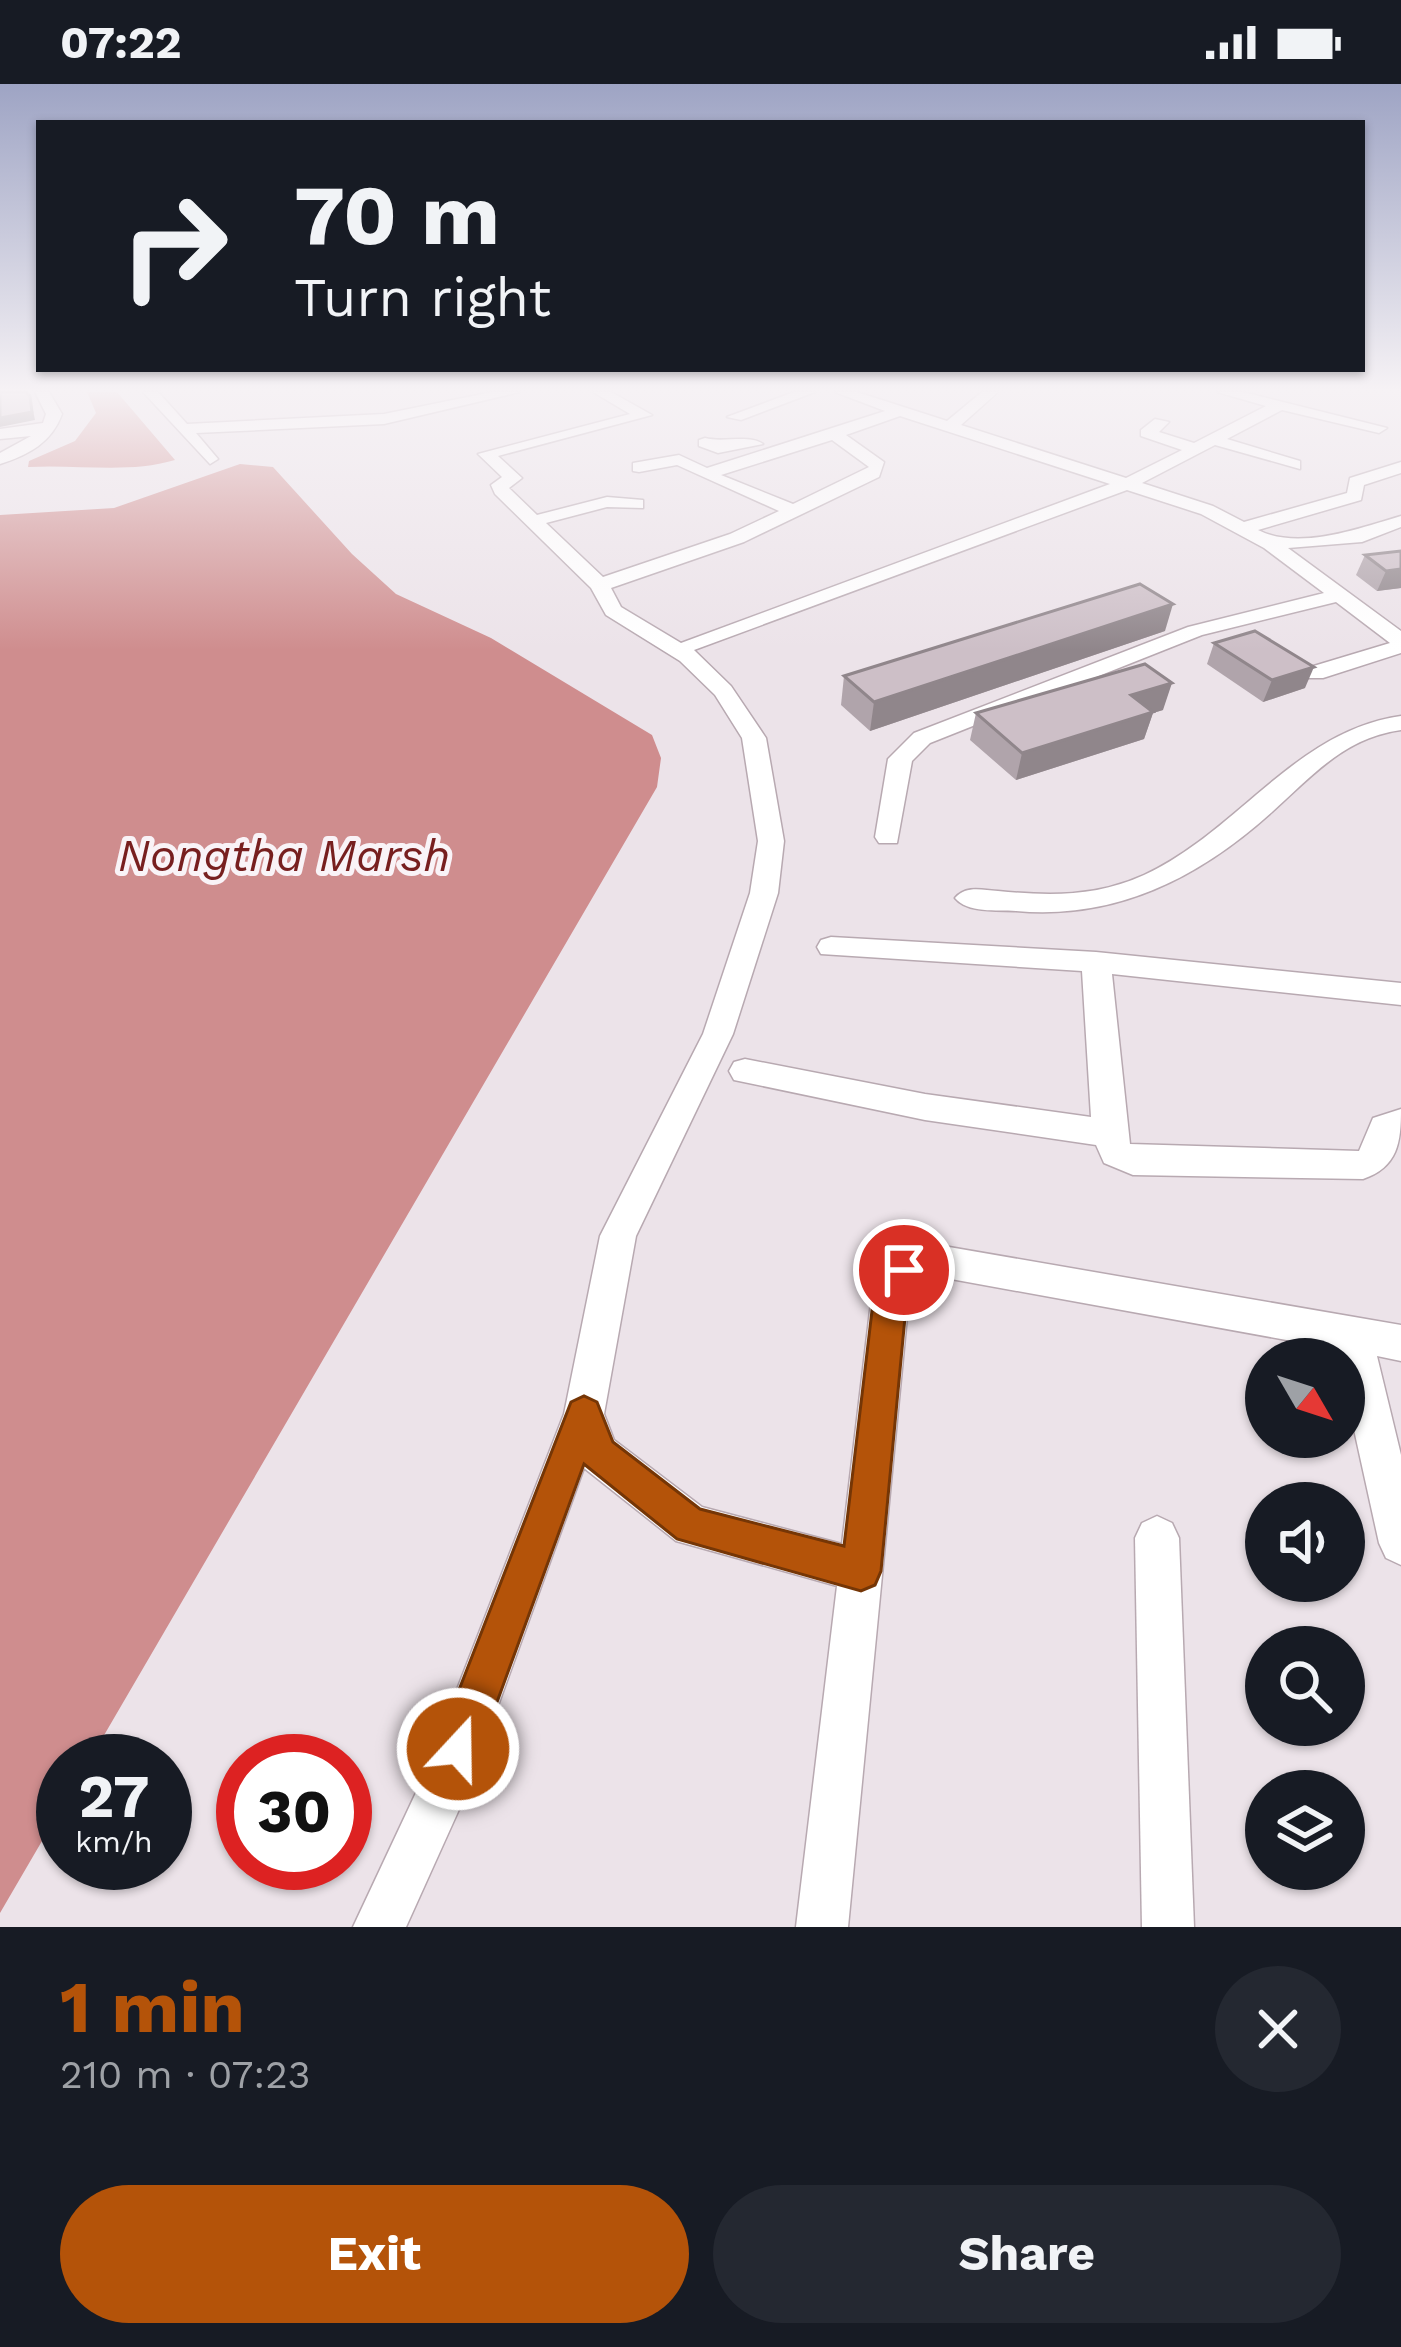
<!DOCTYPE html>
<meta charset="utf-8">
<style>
:root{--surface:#171b24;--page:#242831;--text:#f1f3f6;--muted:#9ea1a6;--accent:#b45309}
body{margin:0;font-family:"Work Sans",sans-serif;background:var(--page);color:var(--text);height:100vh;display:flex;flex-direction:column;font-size:45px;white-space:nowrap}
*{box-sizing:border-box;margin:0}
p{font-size:39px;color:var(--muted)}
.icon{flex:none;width:66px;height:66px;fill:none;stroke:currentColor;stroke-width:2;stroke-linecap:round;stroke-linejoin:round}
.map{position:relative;height:1843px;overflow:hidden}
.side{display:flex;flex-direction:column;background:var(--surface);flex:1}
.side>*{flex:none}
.hud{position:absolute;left:36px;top:36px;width:1329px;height:252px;border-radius:0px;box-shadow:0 3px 9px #0004;background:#171b24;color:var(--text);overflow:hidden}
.needle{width:78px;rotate:129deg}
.controls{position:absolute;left:1245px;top:1254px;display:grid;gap:24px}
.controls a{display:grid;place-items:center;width:120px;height:120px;border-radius:50%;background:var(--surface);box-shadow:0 3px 9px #0004;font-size:60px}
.speed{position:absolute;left:36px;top:1650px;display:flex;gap:24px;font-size:60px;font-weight:700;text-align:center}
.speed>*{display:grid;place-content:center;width:156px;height:156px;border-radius:50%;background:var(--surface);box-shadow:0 3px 9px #0004;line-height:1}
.speed small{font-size:30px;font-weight:400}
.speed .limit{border:18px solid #d22;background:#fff;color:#111}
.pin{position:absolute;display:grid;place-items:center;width:102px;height:102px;color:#fff;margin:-51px;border:6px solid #fff;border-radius:50%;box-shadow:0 3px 12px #0007}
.me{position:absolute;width:132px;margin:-66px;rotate:21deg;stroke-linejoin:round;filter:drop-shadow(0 0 9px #0008)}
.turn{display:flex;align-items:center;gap:42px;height:252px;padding:0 60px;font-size:54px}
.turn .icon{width:156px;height:156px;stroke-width:2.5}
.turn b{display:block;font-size:84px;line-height:102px}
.round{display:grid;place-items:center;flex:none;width:126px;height:126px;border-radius:63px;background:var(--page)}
.summary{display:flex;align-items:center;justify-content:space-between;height:204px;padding:0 60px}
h1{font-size:72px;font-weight:700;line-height:90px;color:var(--accent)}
.primary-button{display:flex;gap:24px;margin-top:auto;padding:24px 60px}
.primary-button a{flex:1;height:138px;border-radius:72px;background:var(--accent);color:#fff;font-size:48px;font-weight:700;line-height:138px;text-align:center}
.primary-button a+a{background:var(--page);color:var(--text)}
.status{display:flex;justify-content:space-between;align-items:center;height:84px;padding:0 60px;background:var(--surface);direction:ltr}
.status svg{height:33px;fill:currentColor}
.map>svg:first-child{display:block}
.water{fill:#cf8d8e}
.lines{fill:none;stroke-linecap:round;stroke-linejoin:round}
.minor-casing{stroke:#b8a9b1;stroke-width:3}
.minor{fill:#fff;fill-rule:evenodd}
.wall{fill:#b0a4ab}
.shaded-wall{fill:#90868b}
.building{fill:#cdbfc7;stroke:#90868b;stroke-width:3}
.route{fill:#b45309;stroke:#753606;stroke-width:3}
.labels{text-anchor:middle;stroke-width:10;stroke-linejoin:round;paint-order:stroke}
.water-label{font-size:45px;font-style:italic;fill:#771f1f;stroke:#f9f3f7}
</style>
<div class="status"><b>07:22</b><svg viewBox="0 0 49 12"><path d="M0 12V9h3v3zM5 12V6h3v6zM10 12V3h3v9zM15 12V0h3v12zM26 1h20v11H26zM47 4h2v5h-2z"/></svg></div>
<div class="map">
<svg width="1401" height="1843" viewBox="0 0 1401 1843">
<rect width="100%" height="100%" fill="#ece3e9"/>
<g class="water">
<path d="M87 308H117L175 376C128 390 78 380 28 383L29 377 75 357 96 329Z"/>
<path d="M240 380 273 383 352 470 396 510 491 554 652 651 661 674 657 703 89 1677H63V1721L0 1829V431L114 424Z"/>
</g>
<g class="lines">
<g class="minor-casing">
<g id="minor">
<path d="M35 308H49L62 330C52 358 29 371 0 380V369L31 352 0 355V345L43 339 46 330Z"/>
<path d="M143 308H158L187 340 384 330 492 308H520L384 340 196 349 218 375 210 380Z"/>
<path d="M593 308H611L652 331 498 372 522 394 509 404 537 431 607 413 643 416V424L607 423 546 439 603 493 730 450 779 427 677 381 639 388 633 387V379L679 371 707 384 885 327 835 308H857L947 337 982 308H998L961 341 1126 394 1182 366 1141 352V346L1155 335 1169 338 1159 348 1194 359 1266 322 1217 308H1243L1387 344 1379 349 1282 326 1227 355 1300 377V385L1215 361 1142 399 1213 422 1244 438 1347 409 1350 394 1401 378V389L1364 401 1361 416 1258 446C1299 467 1360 444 1401 432V443L1362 458 1288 464 1401 547V569L1323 594H1307V584L1390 559 1336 518 1202 551 930 659 912 677 897 759H879L875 753 888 675 914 649 1188 543 1324 509 1264 464 1201 430 1127 406 694 566 731 602 766 654 784 757 778 809 733 950 636 1152 604 1330 614 1356 702 1423 842 1460 872 1210 891 1175 926 1159 1401 1241V1277L1377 1272 1401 1371V1481L1386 1474 1379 1459 1344 1300V1275H1339L1336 1265 929 1191 917 1197 909 1212 848 1843H796L837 1502 676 1457 584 1384 466 1710 406 1843H353L421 1698 564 1330 600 1152 703 950 750 809 758 757 742 654 715 611 680 577 606 531 591 504 495 410 491 401 502 393 478 370 630 330ZM900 332 1110 400 681 559 621 523 611 504 744 458 879 393 884 378 846 351ZM832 356 869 383 793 420 721 391Z"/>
<path d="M794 308H815L741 336 727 333Z"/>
<path d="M705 354C723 359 749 350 763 360L718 369 699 362V356Z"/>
<path d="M1401 632V646C1344 654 1313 691 1272 728 1199 794 1116 836 1016 827 997 826 967 829 955 814 966 801 982 806 998 807 1049 812 1096 813 1144 791 1239 747 1295 647 1401 632Z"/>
<path d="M831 853 1096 868 1401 899V921L1112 890 1130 1060 1359 1067 1373 1034 1401 1025C1401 1058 1398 1083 1363 1095L1133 1091 1104 1079 1096 1061 925 1036 734 996 729 987 734 978 745 975 925 1010 1091 1033 1082 887 821 870 817 863 821 856Z"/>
<path d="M1157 1432 1172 1439 1179 1454 1194 1843H1142L1135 1454 1142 1439Z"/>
</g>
</g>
<use href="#minor" class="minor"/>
</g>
<g class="wall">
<path d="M1401 467V504L1377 507 1356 491 1365 471Z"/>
<path d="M1165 547 870 647 841 621 844 592Z"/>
<path d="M1214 559 1305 604 1263 618 1207 580Z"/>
<path d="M1163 626 1153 629 1144 655 1016 696 970 656 976 629Z"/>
</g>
<g class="shaded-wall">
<path d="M30 312 35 336 0 343V334Z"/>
<path d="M1401 485V504L1377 507 1386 487Z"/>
<path d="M1173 520 1165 547 870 647 874 618Z"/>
<path d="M1314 583 1305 604 1263 618 1272 596Z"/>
<path d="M1172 599 1163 626 1153 629 1144 655 1016 696 1022 669 1131 611Z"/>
</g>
<g class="building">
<path d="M0 308H26L30 312 32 328 0 334Z"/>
<path d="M1401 467V485L1386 487 1365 471Z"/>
<path d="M1140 500 1173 520 874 618 844 592Z"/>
<path d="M1255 547 1314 583 1272 596 1214 559Z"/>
<path d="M1145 580 1172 599 1131 611 1153 628 1022 669 976 629Z"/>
</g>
<linearGradient id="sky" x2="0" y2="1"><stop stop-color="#9ea4c4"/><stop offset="0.54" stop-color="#f6f2f5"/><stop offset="1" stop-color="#f6f2f5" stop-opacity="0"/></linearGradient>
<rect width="1401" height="566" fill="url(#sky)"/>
<path class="route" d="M904 1171 916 1175 920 1186 907 1212 881 1487 875 1501 861 1507 677 1455 584 1380 474 1681 458 1687 443 1681 436 1665 571 1318 584 1312 597 1318 613 1358 700 1425 844 1462 874 1210 892 1175Z"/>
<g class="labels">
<g class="water-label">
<text x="284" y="787">Nongtha Marsh</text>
</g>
</g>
</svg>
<div class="controls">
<a><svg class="needle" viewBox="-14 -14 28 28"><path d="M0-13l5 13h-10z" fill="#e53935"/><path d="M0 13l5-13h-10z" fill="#9ea1a6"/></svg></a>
<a><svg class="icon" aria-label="sound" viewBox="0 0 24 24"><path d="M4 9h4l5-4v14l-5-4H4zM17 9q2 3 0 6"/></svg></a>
<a><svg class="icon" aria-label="search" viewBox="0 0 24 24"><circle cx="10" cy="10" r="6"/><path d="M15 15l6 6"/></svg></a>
<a><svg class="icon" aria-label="layers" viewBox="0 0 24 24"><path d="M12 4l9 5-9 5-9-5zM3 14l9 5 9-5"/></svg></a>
</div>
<div class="speed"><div>27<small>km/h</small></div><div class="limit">30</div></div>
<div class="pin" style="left:904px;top:1186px;background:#d93025"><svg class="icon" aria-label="arrive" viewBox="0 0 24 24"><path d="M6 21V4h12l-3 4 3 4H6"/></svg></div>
<svg class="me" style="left:458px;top:1665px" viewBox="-20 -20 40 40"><circle r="17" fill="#b45309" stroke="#fff" stroke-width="3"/><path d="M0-11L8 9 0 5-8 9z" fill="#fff"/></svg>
<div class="hud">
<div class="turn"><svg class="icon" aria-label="right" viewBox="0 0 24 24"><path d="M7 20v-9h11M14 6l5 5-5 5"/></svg><div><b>70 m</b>Turn right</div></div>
</div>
</div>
<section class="side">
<div class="summary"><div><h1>1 min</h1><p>210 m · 07:23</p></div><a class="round"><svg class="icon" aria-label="close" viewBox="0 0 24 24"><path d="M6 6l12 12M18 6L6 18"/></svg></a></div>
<div class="primary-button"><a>Exit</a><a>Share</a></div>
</section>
